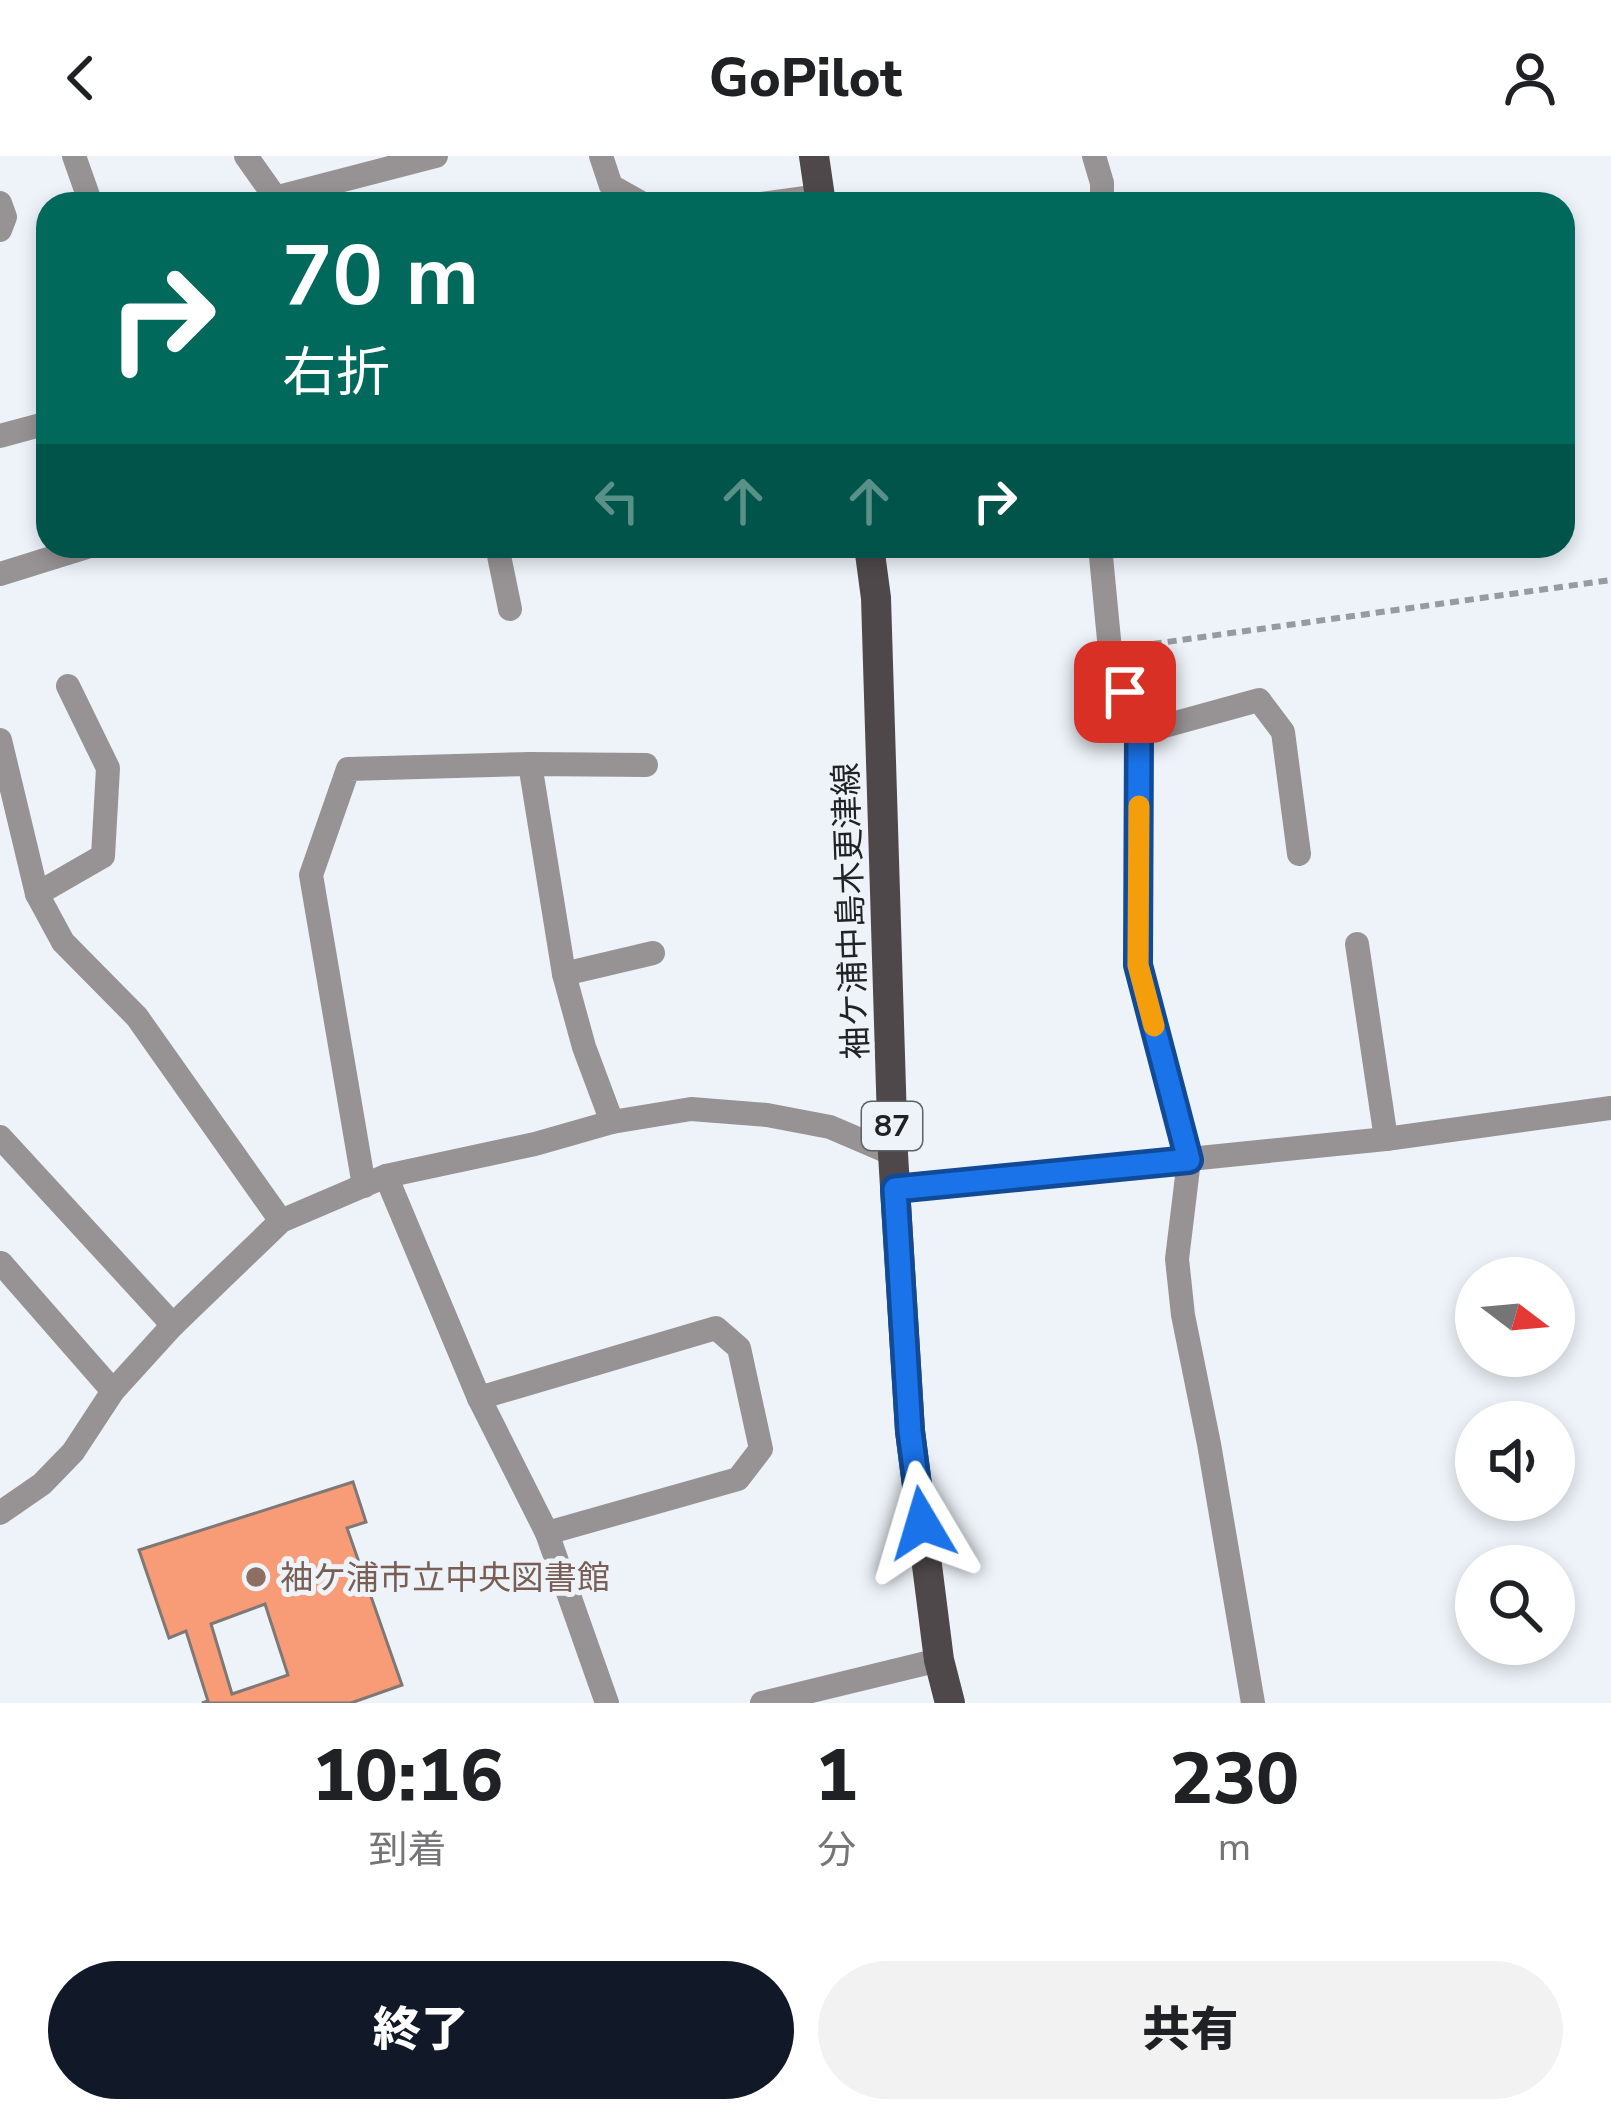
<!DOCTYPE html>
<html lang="ja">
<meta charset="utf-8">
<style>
:root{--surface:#fff;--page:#f2f2f2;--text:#202124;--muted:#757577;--accent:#111827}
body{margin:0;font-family:"Nunito Sans","Noto Sans JP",sans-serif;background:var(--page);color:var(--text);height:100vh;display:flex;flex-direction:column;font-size:45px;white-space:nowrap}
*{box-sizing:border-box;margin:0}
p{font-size:39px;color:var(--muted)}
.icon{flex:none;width:66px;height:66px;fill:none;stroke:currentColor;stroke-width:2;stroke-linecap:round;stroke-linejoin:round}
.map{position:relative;height:1547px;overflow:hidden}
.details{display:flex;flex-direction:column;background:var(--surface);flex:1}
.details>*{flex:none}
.hud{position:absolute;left:36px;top:36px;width:1539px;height:366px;border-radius:36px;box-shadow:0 6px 18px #0003;background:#00695c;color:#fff;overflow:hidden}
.needle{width:78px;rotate:106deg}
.controls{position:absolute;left:1455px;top:1101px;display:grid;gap:24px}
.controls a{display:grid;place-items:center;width:120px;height:120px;border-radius:50%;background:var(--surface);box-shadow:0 6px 18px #0003;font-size:60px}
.pin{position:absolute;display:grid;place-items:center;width:102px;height:102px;color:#fff;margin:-51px;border-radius:24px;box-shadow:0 6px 18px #0006}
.me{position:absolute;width:132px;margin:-66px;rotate:353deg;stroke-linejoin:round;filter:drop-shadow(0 0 9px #0008)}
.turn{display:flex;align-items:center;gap:42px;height:252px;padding:0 48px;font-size:54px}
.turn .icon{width:156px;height:156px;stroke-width:2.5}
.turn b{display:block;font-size:84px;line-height:102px}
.lanes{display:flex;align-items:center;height:114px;padding:0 48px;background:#0003;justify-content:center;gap:60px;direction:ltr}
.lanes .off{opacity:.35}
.eta{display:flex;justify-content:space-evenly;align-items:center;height:204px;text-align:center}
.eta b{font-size:72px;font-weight:800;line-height:84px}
.button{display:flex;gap:24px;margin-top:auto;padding:24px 48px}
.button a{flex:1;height:138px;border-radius:72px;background:var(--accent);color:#fff;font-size:48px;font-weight:800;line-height:138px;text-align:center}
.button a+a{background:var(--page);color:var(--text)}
header{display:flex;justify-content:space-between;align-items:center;height:156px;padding:0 48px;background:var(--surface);font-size:54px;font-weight:800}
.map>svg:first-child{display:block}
.building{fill:#f79c77;stroke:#7f7875;stroke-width:3;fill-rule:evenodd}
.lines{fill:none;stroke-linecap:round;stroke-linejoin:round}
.path{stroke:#979ba0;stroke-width:6;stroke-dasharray:9 6;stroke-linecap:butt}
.street{stroke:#979394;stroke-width:24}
.primary{stroke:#4e484a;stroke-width:30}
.route-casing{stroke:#114b97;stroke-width:30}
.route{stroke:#1a73e8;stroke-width:21}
.slow{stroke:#f59e0b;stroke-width:21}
.education-dot{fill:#8d6e63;stroke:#edf3f9;stroke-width:4.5}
.labels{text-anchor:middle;stroke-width:10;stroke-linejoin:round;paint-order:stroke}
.shield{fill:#edf3f9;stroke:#5e6164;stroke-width:3}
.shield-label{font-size:30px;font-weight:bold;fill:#202224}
.street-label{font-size:33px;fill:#202224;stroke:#edf3f9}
.education-label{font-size:33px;fill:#785e54;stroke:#edf3f9;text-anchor:start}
</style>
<header><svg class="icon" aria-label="back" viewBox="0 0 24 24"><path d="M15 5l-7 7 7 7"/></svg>GoPilot<svg class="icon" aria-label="person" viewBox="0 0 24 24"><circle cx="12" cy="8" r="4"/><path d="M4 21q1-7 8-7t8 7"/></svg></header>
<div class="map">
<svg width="1611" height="1547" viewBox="0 0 1611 1547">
<rect width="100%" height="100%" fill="#edf3f9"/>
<path class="building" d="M353 1326 366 1366 347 1372 402 1529 351 1547H202L208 1545 186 1475 169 1482 139 1394ZM265 1448 288 1519 232 1538 211 1468Z"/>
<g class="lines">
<path class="path" d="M1138 490 1611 424"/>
<g class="street">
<path d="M74 0 91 48"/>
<path d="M246 0 280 48"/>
<path d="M601 0 611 30 643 48"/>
<path d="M1094 0 1102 27V48"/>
<path d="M274 42 436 0"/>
<path d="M0 47 5 61 0 74"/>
<path d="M761 48 820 40"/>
<path d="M0 280 48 267"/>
<path d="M497 390 510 453"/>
<path d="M1100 390 1110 494 1139 577 1138 809 1189 1004 1177 1103 1183 1159 1209 1288 1253 1547"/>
<path d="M0 418 90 390"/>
<path d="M1139 577 1259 544 1283 576 1299 698"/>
<path d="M0 584 37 738 63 786 137 861 281 1065"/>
<path d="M530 608 564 818 584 891 612 966"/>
<path d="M37 738 103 700 108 612 68 530"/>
<path d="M1357 788 1386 983"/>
<path d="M564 818 653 797"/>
<path d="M0 981 173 1169"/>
<path d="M386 1020 479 1242 547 1377 607 1547"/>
<path d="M364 1030 311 719 348 613 530 608 646 609"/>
<path d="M895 1033 1386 983 1611 952"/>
<path d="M1 1107 113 1235"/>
<path d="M479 1242 716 1172 739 1192 761 1293 738 1323 547 1377"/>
<path d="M0 1357 42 1328 73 1296 113 1235 173 1169 281 1065 386 1020 535 988 612 966 691 953 767 959 830 971 893 998"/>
<path d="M762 1547 939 1504"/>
</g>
<g class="primary">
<path d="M814 0 821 48"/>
<path d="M869 390 876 442 893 998 910 1275 939 1504 950 1547"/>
</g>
</g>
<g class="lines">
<g class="route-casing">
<path id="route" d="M922 1367 910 1275 895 1033 1189 1004 1138 809 1139 577 1125 536"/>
</g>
<use href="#route" class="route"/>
<path class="slow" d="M1139 650 1138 809 1154 870"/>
</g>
<circle class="education-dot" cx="256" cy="1421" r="12"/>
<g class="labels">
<rect class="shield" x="862" y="946" width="60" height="48" rx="9"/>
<g class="shield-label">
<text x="892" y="980">87</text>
</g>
<g class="street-label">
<text transform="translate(850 755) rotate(-92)" y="12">袖ケ浦中島木更津線</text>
</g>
<g class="education-label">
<text x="280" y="1433">袖ケ浦市立中央図書館</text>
</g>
</g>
</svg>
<div class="controls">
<a><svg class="needle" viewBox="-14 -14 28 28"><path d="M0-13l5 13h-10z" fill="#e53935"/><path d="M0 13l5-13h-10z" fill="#757577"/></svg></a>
<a><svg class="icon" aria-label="sound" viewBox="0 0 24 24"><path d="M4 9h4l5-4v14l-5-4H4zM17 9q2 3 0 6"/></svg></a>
<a><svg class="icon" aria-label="search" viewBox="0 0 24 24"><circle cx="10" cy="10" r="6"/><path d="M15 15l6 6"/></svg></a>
</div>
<div class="pin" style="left:1125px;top:536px;background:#d93025"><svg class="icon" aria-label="arrive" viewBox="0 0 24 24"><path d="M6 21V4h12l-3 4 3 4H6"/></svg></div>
<svg class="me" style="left:922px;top:1367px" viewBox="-20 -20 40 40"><path d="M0-17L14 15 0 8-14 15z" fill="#1a73e8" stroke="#fff" stroke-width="4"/></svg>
<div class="hud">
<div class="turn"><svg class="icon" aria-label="right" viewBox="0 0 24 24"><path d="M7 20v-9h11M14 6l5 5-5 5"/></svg><div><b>70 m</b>右折</div></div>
<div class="lanes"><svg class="icon off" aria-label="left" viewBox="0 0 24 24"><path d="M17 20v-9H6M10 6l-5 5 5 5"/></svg><svg class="icon off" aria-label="ahead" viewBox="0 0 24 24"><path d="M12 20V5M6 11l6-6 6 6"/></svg><svg class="icon off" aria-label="ahead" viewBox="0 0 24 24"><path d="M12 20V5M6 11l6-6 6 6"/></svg><svg class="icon" aria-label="right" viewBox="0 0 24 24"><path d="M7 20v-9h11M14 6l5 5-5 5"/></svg></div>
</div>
</div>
<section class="details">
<div class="eta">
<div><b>10:16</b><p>到着</p></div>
<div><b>1</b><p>分</p></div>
<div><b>230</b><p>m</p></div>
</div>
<div class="button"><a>終了</a><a>共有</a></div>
</section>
